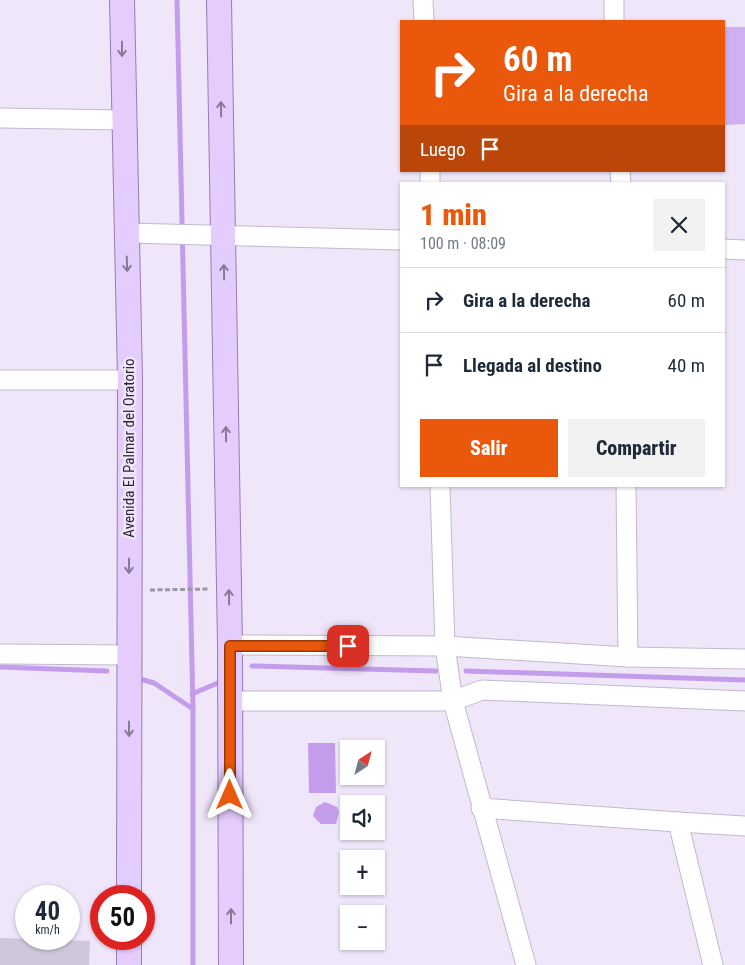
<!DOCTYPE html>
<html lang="es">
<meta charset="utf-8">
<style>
:root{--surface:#fff;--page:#f2f2f3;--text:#1f2937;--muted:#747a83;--line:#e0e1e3;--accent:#ea580c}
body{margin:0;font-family:"Roboto Condensed",sans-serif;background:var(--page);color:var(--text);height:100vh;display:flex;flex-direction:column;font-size:19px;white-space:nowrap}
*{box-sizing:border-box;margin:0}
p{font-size:16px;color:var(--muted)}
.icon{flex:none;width:28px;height:28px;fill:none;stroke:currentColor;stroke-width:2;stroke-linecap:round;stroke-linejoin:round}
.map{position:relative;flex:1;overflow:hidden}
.details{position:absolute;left:400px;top:182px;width:325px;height:305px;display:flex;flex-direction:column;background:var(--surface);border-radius:0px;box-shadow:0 1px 4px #0004}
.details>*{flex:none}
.guide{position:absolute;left:400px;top:20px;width:325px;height:152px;border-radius:0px;box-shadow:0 1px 4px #0004;background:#ea580c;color:#fff;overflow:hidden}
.needle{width:32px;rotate:36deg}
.fabs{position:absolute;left:340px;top:740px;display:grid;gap:10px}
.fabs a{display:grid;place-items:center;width:45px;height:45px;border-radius:0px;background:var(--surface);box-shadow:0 1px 4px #0004;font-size:25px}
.speed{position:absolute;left:15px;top:885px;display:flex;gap:10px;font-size:25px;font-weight:700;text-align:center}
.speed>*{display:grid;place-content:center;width:65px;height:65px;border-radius:50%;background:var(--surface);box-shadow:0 1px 4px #0004;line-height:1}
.speed small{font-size:12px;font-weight:400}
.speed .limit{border:8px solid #d22;background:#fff;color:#111}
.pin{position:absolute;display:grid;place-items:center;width:42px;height:42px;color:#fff;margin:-21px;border-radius:10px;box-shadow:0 2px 8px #0006}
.me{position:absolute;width:55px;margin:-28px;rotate:0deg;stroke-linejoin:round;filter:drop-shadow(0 0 4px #0008)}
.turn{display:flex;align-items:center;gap:18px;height:105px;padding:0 20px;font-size:22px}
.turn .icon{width:65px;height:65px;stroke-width:2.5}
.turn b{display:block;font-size:35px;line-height:42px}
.then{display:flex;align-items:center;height:48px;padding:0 20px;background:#0003;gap:10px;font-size:19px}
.round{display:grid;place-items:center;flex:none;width:52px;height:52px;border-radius:0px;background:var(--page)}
.headline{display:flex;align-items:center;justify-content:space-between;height:85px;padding:0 20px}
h1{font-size:30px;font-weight:800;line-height:38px;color:var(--accent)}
.button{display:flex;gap:10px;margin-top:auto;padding:10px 20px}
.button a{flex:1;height:58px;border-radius:0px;background:var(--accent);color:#fff;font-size:20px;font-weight:800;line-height:58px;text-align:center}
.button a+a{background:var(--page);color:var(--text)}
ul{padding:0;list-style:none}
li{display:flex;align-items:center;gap:15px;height:65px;padding:0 20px;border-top:1px solid var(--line)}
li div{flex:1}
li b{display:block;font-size:19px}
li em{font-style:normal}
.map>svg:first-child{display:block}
.green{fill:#cfb0f0}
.water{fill:#c49cec}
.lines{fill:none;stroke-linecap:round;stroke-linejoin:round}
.stream{stroke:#c49cec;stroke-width:5}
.building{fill:#d0c7db}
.minor-casing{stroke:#c1b9cc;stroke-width:21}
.major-casing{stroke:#987cb5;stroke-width:26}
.path{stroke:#9c95a4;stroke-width:3;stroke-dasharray:5 2.5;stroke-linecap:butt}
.minor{stroke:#fff;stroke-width:19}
.major{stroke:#e4ccfd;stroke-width:24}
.oneway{stroke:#887a96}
.route-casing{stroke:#983908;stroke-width:12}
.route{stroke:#ea580c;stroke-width:9}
.labels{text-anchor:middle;stroke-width:5;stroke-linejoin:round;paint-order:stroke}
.street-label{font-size:15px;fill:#2c2830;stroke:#efe6fa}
</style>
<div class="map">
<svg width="745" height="965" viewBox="0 0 745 965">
<rect width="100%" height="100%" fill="#efe6fa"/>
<path class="green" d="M724 27H745V124L724 125Z"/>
<g class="water">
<path d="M308 743H335L336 793H309Z"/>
<path d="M325 802 337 807 339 812 336 824H321L313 816 316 807Z"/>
</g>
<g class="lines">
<g class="stream">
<path d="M177 0 193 709V965"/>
<path d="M252 666 436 671"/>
<path d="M0 667 107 671"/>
<path d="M466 671 745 680"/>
<path d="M140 679 154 683 193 709"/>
<path d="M192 694 220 682"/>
</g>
</g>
<path class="building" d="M0 938 90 941 89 965H0Z"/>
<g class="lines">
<g class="minor-casing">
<g id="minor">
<path d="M423 0 424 21"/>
<path d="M614 0V21"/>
<path d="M0 118 123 120"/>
<path d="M430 171V184"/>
<path d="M620 171 621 184"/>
<path d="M126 233 401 240"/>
<path d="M724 249 745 250"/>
<path d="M0 380H130"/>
<path d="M440 486 445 646 453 701 526 965"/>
<path d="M626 486 628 657"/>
<path d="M230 645 445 646 628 657 745 659"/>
<path d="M0 654 129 655"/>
<path d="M230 701H453L482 690 745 701"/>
<path d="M481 808 678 822 713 965"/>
<path d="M678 822 745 826"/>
</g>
</g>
<g class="major-casing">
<g id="major">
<path d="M122 0 130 380 129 896"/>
<path d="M219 0 230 645 231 965"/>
<path d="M129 965V939"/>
</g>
</g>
<path class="path" d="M150 590 209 589"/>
<use href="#minor" class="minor"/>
<use href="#major" class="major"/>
</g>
<defs><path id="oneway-shaft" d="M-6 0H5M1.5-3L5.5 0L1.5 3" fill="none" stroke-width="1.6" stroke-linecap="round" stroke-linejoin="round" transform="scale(1.25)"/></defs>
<g class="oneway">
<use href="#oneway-shaft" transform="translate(122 49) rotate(90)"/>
<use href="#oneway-shaft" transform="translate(221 109) rotate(-91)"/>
<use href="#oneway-shaft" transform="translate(127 264) rotate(88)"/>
<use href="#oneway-shaft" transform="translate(224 272) rotate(-91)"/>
<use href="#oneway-shaft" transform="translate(226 434) rotate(-91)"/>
<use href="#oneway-shaft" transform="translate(129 566) rotate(90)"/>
<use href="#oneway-shaft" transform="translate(229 597) rotate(-91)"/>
<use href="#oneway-shaft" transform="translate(129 729) rotate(90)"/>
<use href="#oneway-shaft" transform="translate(231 916) rotate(-90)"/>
</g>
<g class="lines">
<g class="route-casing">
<path id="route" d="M230 795V646H348"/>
</g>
<use href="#route" class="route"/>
</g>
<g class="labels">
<g class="street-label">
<text transform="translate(129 448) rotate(-90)" y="5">Avenida El Palmar del Oratorio</text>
</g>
</g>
</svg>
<div class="fabs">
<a><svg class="needle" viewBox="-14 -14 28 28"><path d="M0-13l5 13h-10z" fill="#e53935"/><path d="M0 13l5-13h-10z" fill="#747a83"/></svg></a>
<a><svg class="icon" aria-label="sound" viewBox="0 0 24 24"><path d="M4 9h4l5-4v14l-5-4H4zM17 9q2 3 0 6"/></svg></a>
<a>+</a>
<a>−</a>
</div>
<div class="speed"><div>40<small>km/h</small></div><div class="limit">50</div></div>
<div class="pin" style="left:348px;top:646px;background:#d93025"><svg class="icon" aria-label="arrive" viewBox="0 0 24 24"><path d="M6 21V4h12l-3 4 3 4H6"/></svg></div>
<svg class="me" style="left:230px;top:795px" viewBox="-20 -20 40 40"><path d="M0-17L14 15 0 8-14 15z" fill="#ea580c" stroke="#fff" stroke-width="4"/></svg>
<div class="guide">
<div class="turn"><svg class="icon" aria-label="right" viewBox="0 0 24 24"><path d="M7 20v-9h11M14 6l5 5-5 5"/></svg><div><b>60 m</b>Gira a la derecha</div></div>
<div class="then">Luego<svg class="icon" aria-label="arrive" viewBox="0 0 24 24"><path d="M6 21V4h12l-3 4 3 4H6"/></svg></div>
</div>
<section class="details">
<div class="headline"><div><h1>1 min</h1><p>100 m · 08:09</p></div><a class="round"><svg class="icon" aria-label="close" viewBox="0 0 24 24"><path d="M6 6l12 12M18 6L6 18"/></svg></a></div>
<ul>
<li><svg class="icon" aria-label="right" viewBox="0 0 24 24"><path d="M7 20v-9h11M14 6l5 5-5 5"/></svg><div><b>Gira a la derecha</b></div><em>60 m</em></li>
<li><svg class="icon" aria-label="arrive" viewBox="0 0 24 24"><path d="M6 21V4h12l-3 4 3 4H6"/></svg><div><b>Llegada al destino</b></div><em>40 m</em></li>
</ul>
<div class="button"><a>Salir</a><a>Compartir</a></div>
</section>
</div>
